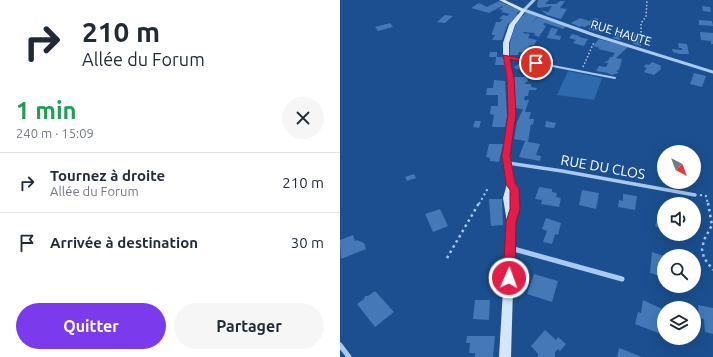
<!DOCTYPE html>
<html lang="fr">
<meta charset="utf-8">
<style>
:root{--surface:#fff;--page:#f6f6f7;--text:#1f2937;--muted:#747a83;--line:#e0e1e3;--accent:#7c3aed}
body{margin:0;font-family:Ubuntu,sans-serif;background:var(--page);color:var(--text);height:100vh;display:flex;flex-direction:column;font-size:15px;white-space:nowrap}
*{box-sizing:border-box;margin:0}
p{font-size:13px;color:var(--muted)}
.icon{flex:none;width:22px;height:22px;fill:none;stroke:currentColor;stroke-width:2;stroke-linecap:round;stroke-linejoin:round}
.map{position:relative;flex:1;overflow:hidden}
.drawer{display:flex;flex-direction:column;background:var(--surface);width:340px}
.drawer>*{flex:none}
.top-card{background:#fff;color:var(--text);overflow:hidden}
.needle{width:26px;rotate:139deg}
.tools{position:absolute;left:317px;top:145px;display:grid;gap:8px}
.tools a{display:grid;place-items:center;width:44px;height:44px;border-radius:50%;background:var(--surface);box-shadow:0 4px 16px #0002;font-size:20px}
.pin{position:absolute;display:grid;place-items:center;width:34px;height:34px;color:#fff;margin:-17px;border:2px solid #fff;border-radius:50%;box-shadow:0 1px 4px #0007}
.me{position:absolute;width:44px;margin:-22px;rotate:2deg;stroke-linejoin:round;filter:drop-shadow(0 0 3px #0008)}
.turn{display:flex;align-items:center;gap:14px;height:84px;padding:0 16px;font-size:18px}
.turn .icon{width:52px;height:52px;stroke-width:2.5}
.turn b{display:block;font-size:28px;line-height:34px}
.round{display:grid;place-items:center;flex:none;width:42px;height:42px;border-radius:21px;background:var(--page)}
.overview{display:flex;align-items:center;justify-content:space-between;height:68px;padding:0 16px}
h1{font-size:24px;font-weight:700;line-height:30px;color:#1e9e55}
.primary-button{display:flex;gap:8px;margin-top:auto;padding:8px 16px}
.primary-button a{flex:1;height:46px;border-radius:24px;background:var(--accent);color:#fff;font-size:16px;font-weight:700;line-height:46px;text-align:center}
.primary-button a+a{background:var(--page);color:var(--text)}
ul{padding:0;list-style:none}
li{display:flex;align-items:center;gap:12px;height:60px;padding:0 16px;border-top:1px solid var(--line)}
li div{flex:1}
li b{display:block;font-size:15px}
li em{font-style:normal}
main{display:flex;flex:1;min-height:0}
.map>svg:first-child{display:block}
.green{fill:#2e69ad}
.building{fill:#4478b7}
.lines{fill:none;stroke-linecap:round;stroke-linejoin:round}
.path-far2{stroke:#a9c9ee;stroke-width:1.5;stroke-dasharray:1.5 2;stroke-linecap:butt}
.path-far1{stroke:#a9c9ee;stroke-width:2;stroke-dasharray:2 3;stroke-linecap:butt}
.path{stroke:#a9c9ee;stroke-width:2.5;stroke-dasharray:2.5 3.5;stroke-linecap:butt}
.lane{stroke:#a9c9ee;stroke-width:2}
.street-far2{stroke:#a9c9ee;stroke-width:3}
.street-far1{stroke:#a9c9ee;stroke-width:3.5}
.street{stroke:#a9c9ee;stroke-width:5}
.secondary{fill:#d6e6fa;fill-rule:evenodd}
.route{fill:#e11d48;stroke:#92132f}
.labels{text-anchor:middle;stroke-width:3;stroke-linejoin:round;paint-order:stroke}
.far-street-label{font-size:12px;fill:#fff;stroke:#1b4f8f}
.street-label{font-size:14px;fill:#fff;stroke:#1b4f8f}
</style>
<main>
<section class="drawer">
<div class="top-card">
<div class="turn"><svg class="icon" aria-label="right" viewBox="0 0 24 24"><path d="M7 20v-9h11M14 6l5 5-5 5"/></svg><div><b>210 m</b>Allée du Forum</div></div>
</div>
<div class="overview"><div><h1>1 min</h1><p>240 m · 15:09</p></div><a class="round"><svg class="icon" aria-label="close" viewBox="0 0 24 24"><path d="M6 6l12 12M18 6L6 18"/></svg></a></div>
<ul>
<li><svg class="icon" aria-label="right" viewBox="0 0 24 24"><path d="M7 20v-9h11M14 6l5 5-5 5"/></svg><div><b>Tournez à droite</b><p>Allée du Forum</p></div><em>210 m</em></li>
<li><svg class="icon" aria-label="arrive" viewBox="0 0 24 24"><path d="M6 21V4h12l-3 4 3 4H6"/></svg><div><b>Arrivée à destination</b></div><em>30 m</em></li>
</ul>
<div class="primary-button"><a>Quitter</a><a>Partager</a></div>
</section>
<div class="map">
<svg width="373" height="357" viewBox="0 0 373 357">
<rect width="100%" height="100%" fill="#1b4f8f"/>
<path class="green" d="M228 71 262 78 254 100 217 95Z"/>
<g class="building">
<path d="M198 0H209L205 4H216L220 1H225L220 8 227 9 221 19 207 15 201 10 208 12 212 6 199 8 197 6Z"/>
<path d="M159 1 181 11 176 13 178 14 175 18 170 24 168 23 162 40H152L155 35H152V33L156 22H160L163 19H159L163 15 167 16 170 14 161 12 163 11 159 9 163 7 162 6 149 13 131 8 139 3 147 7Z"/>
<path d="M362 6 370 7 371 12 363 11Z"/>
<path d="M186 12 198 16 191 24 198 17 227 26 223 29 205 23 203 24 206 26 199 37 194 35 195 33 184 32 183 33 190 34 188 38 197 40 194 45H190L187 53 179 52 178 55H170V43L173 32 177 22Z"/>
<path d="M105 15 113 16 105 23 97 22Z"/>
<path d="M240 18 249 21 255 18 259 19 252 26 248 25 245 27 241 26 240 27 231 23Z"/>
<path d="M359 20 372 21 373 26 359 25Z"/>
<path d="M50 23 53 27 38 31 35 27Z"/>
<path d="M252 25 263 28 259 32 248 29Z"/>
<path d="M211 28 218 29 215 35 221 36 220 40 207 38Z"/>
<path d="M278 30 282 31 279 35 282 36 280 40 273 38Z"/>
<path d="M360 32 373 33V44H371V41L361 40Z"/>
<path d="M289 33 300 35 301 46 293 44V37H289Z"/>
<path d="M232 34 240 36 239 37 248 39 244 46 233 43 236 40 229 38Z"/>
<path d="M259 39 288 47 276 58 282 59 279 70 276 71 279 73 271 75 268 73 256 71 259 66 266 67 268 63 263 62 268 61 270 57H272L275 53 258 49 260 48 253 46Z"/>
<path d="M338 43 347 44 349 54H340L333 52 332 49 342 50V48H339Z"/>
<path d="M150 52H157V57H164V65H155L156 57H149Z"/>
<path d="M312 62 322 66 320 67 321 69 314 75 304 72 307 68 304 67 306 64 309 65Z"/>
<path d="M180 63 196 66 212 70 210 74 176 69 174 67Z"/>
<path d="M354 73 366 76 362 87 350 84Z"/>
<path d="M174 77H187L188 81 184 84H191V87L197 88 196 90H189L188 96H185L184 100H189L185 112H191L189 119H194L193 125 191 124 188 142 200 144 196 155 201 156 200 161 179 157 185 141 174 139 177 122 183 109 174 108Z"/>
<path d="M154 80 165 81 167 116 165 127H152L154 115 150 114 151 106H158V95H146L147 88H153Z"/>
<path d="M135 121H141L139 128 133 127Z"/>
<path d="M206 121 216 123 214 128 205 127Z"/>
<path d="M149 144H163L159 162 150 161V158L146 157Z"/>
<path d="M74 174 76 178 67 181 65 177Z"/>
<path d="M199 187 212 189V192L217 193 216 197 221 198 219 207 201 204 202 200 195 199Z"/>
<path d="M242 190 259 193 256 209 239 205Z"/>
<path d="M283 194 297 196 295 210 278 207 279 200 283 201Z"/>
<path d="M149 199H162L163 225 151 226Z"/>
<path d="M100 209 108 226 93 232 85 214Z"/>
<path d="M319 215 324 216V229L315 226Z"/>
<path d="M206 218 221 223 218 235 215 234 212 244 203 242 207 231 202 229Z"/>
<path d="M13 235 15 241 17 240 24 243 26 249 1 259 0 240Z"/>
<path d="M312 252 324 256V277L310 273Z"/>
<path d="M194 274 218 281 212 302 187 294Z"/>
<path d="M35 291 54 312 35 327 17 304 24 299 25 296H28Z"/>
<path d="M135 300H150L149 320 133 319Z"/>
<path d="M303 300 324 310 322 324 320 323 318 333 295 324 298 312 301 313Z"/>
<path d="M358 305 373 308V334L365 332 364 319 359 318Z"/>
<path d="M205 330 216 340 218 337 226 344 220 351 218 349 215 352V357H198V354L191 346Z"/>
<path d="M127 336H155L153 357H135V353H129L130 343H126Z"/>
<path d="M279 348 282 349 302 357H277Z"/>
</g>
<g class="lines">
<g class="path-far2">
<path d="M301 43V23L306 17 307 0"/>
<path d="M243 67 254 42"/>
</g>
<g class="path-far1">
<path d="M360 195 366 196 368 204"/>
<path d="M139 204 148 188"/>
</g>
<g class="path">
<path d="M368 203 372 225 364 240 362 249 364 258 373 270"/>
<path d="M107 258 139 203"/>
</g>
<path class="lane" d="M166 57 275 78"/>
<g class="street-far2">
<path d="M184 10 254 35 373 72"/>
<path d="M184 10 194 0"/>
</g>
<path class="street-far1" d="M168 163 222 171 355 195"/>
<g class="street">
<path d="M170 248 282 279"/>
<path d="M0 345 9 357"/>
</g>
<path class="secondary" d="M159 0H165L186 10 175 25 169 43V57L173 78 175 113 170 155 175 183 179 189V209L175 222 171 357H159L167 222 163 198 167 184 162 155 169 113 167 78 163 57V43L169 25 181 11Z"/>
</g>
<path class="route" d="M163 55 196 61 199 63 196 65 170 59 174 78 176 114 170 156 175 183 179 189 180 209 176 222 175 278 173 281 169 283 165 281 163 278 166 222 170 209V190L166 184 162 156 168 114 167 78Z"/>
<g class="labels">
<g class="far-street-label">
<text transform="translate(281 33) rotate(17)" y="4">RUE HAUTE</text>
</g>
<g class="street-label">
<text transform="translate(263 167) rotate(10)" y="5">RUE DU CLOS</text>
</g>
</g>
</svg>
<div class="tools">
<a><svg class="needle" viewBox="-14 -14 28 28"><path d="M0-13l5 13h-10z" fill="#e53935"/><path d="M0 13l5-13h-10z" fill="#747a83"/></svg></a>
<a><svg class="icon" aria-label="sound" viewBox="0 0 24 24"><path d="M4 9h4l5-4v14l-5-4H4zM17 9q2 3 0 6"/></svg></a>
<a><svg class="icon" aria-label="search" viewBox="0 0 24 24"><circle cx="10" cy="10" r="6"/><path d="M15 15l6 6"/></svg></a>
<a><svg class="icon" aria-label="layers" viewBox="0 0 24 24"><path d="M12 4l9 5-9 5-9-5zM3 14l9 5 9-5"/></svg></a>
</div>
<div class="pin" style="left:196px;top:63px;background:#d93025"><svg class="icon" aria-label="arrive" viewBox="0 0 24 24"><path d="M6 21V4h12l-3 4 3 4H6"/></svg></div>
<svg class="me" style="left:169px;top:278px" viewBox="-20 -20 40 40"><circle r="17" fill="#e11d48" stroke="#fff" stroke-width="3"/><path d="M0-11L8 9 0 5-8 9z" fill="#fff"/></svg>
</div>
</main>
